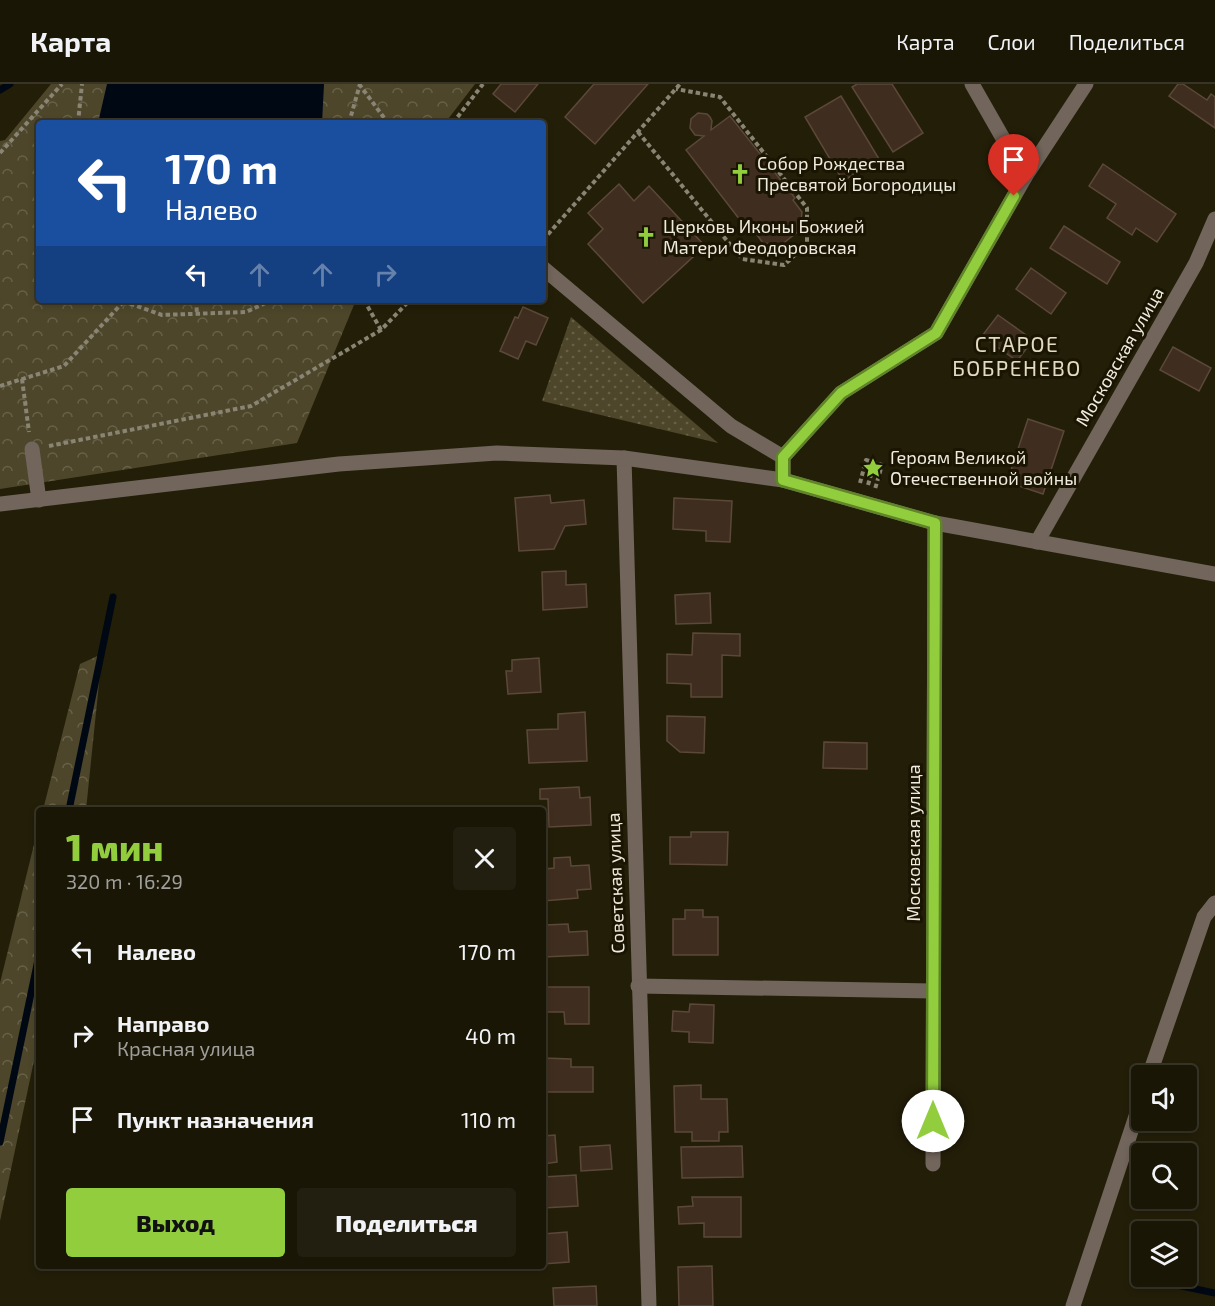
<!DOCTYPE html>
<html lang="ru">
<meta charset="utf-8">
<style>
:root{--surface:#1a1606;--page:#231f10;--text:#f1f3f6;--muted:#9f9f9b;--line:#383528;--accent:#92cd3e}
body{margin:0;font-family:"Exo 2",sans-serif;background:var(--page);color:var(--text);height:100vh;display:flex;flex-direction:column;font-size:22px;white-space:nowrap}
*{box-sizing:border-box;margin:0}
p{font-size:20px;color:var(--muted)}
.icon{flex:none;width:33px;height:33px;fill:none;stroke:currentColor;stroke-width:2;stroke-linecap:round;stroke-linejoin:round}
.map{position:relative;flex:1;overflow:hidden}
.drawer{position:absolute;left:36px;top:723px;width:510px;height:462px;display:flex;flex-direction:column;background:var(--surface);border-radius:6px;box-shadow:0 3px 9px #0003,0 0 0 2px var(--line)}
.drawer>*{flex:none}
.hud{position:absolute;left:36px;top:36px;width:510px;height:183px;border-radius:6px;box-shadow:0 3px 9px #0003,0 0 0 2px var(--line);background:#1a4fa0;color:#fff;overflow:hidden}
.controls{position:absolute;left:1131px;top:981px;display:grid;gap:12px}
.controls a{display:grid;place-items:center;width:66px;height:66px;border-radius:6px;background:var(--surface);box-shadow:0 3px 9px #0003,0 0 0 2px var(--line);font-size:30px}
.pin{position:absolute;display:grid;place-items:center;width:51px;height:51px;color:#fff;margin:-62px -26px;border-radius:50% 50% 50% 0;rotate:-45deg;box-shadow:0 0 6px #0007}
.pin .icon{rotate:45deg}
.me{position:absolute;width:66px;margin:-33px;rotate:0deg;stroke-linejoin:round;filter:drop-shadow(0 0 4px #0008)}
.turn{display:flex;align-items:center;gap:21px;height:126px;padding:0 30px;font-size:27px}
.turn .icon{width:78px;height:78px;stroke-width:2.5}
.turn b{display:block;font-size:42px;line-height:51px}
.lanes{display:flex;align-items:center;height:57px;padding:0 30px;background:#0003;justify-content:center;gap:30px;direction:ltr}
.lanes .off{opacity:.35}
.round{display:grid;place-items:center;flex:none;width:63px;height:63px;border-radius:6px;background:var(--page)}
.headline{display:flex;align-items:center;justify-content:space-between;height:102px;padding:0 30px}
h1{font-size:36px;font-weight:800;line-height:45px;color:var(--accent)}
.action{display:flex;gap:12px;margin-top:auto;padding:12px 30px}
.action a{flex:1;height:69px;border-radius:6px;background:var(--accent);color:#111;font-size:24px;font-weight:800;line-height:69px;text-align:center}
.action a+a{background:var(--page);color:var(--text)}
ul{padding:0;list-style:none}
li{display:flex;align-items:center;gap:18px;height:84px;padding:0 30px}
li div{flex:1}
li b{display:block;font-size:22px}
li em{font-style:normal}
header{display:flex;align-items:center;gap:36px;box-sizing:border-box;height:84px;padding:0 30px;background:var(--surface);border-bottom:2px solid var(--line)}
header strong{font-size:28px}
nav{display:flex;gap:33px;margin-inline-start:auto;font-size:21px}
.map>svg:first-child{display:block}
.grass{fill:url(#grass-dots)}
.forest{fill:url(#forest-crowns)}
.water{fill:#000814}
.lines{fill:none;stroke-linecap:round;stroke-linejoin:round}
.stream{stroke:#000814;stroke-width:7}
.building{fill:#3f2e1f;stroke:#5b4838;stroke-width:1.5}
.path{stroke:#898473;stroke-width:4;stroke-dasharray:4.5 3;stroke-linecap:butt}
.minor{stroke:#72655b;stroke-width:15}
.route-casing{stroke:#5f8528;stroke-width:15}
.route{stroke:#92cd3e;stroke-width:10}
.labels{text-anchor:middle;stroke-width:6;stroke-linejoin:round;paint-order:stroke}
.poi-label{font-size:18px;fill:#efebde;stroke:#1a1402;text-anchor:start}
.street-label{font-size:18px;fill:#efebde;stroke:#1a1402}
.quarter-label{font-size:21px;letter-spacing:1.5px;fill:#e2dbc1;stroke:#1a1402}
</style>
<header>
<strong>Карта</strong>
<nav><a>Карта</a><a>Слои</a><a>Поделиться</a></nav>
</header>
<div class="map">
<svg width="1215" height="1222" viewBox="0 0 1215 1222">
<defs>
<pattern id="grass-dots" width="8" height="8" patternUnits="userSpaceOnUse" patternTransform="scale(1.5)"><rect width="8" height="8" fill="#4d462a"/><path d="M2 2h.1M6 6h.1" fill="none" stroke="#676148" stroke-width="1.8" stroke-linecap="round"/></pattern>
<pattern id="forest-crowns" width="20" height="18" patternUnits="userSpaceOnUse" patternTransform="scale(1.5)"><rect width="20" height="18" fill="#4d462a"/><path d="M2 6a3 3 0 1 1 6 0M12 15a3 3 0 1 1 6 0" fill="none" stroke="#676148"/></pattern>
</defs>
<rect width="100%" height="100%" fill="#231e08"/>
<path class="grass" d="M571 233 718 359 542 317Z"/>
<g class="forest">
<path d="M51 0H475L445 39H39V216H356L297 359 0 405V57L5 56Z"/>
<path d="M102 570 86 726H43L80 580Z"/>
<path d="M39 740V953L0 1137V899Z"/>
</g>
<path class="water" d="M107 0H324L322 39H98Z"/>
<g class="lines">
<g class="stream">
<path d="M0 6 10 0"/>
<path d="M69 726 113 513"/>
<path d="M0 1058 39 871"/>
<path d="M1158 1197 1215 1209"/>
</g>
</g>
<g class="building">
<path d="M501 0H538L515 28 493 10Z"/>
<path d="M594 0H648L595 60 565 33Z"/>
<path d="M857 0H892L923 49 893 68 852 3Z"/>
<path d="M1178 0H1183L1207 16 1211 10 1215 13V44L1169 12Z"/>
<path d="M841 12 879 75 843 97 805 33Z"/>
<path d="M698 29 707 30 710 33 712 37 711 46 730 32 795 114 793 116 802 128 800 146 781 161 763 159 754 147 750 149 686 66 704 52 695 51 690 44 691 35Z"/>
<path d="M1103 80 1176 130 1157 158 1136 144 1132 151 1107 134 1116 120 1089 102Z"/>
<path d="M619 100 634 117 649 102 705 162 643 219 588 160 603 145 588 129Z"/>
<path d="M1064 142 1120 178 1107 200 1050 164Z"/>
<path d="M1031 184 1066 209 1051 230 1016 205Z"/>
<path d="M523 223 548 234 536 261 526 257 518 275 500 267 515 233 518 234Z"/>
<path d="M998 231 1033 256 1017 277 982 252Z"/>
<path d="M1173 263 1211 284 1199 307 1160 286Z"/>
<path d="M1028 335 1064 347 1043 410 1007 398Z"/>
<path d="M550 411 551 419 584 416 586 440 565 442 554 465 519 467 515 414Z"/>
<path d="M674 414 732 417 730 458 706 457V447L673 445Z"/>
<path d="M566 487V501L586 500 587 523 543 526 542 488Z"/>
<path d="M710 509 711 539 676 540 675 511Z"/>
<path d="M693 549 740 550V572L722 571V613H691V600L667 599V570L692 571Z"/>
<path d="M539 574 541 608 508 610 506 587H512V576Z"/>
<path d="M585 628 587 677 529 679 527 646 558 645V630Z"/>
<path d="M667 632 705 633 704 669 680 668 667 657Z"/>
<path d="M824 658 867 659V685L823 684Z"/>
<path d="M579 703 580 714 590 713 591 741 549 743 548 715H540V705Z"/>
<path d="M691 748H728L727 781 670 780V753H691Z"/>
<path d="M570 773 571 782 589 781 591 805 577 806 578 814 543 817V799H547L545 785 554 784V774Z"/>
<path d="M685 826H703V833H718V871H673V835H685Z"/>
<path d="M568 840 569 848 587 847 588 871 543 873V849H546L545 841Z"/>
<path d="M543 903H589V940H565L564 928H543Z"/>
<path d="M690 920 714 921 713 959 689 958V948L672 947 673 927 689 928Z"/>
<path d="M543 974 571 975V983H593V1008H543Z"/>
<path d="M701 1001V1015H727L728 1048H719V1057H692V1048H675L674 1002Z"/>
<path d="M555 1051 557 1078 543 1080V1052Z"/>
<path d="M610 1061 612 1085 581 1087 580 1063Z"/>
<path d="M742 1062 743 1093 682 1094 681 1063Z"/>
<path d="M576 1091 578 1122 543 1124V1093Z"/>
<path d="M692 1113H741V1153H704V1139L679 1140 678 1123 693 1122Z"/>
<path d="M567 1148 569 1178 543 1180V1150Z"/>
<path d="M712 1182 713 1222H679L678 1183Z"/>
<path d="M596 1202 597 1222H554L553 1204Z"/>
</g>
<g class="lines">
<g class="path">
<path d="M359 0 388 39"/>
<path d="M78 39 82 0"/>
<path d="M349 39 360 0"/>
<path d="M453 39 483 0"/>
<path d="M638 48 742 175 784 181 807 160V124L720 13 676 5"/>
<path d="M0 69 62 0"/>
<path d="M543 156 680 0"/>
<path d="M196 216 197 230"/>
<path d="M364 216 381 246"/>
<path d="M123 217 162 231 246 228 272 216"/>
<path d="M22 295 29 348"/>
<path d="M0 302 64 282 124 217"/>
<path d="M49 362 251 322 381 246 410 216"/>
<path d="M860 399 866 376 882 381 875 405"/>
<path d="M868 401 873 384"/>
</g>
<g class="minor">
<path d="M972 0 1025 93"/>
<path d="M543 184 731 342 783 373"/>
<path d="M32 365 39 416"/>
<path d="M624 374 649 1222"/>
<path d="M783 396V373L841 309 936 249 1025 93 1086 0"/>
<path d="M0 420 339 380 497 369 624 374 783 396 935 439 1215 490"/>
<path d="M1037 458 1196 179 1215 135"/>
<path d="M638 902 933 907"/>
<path d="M1149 992 1204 833 1215 819"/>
<path d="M933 1080 935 439"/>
<path d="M1073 1222 1142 1014"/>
</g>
</g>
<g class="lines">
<g class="route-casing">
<path id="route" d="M933 1037 935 439 783 396V373L841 309 936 249 1014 112"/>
</g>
<use href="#route" class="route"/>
</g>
<defs>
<g id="church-bare" transform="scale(1.62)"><path d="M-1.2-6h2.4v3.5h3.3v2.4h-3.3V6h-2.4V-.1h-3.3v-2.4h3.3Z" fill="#92cd3e" stroke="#1a1402" stroke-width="2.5" paint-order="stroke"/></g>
<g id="sight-bare" transform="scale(1.62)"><path d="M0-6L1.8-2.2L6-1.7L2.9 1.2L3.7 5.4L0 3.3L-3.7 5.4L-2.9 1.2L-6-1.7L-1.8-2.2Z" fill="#92cd3e" stroke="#1a1402" stroke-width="2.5" paint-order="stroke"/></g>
</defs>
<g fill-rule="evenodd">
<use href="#church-bare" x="740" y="90"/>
<use href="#church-bare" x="646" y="153"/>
<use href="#sight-bare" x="873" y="384"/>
</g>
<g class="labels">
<g class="poi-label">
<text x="757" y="86">Собор Рождества<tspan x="757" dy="21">Пресвятой Богородицы</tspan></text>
<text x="663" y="149">Церковь Иконы Божией<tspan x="663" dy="21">Матери Феодоровская</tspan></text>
<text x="890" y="380">Героям Великой<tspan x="890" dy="21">Отечественной войны</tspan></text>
</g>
<g class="street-label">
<text transform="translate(1120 273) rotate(-60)" y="6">Московская улица</text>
<text transform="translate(914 759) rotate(-90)" y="6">Московская улица</text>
<text transform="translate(616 799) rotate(-92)" y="6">Советская улица</text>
</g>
<g class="quarter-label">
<text x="1017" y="268">СТАРОЕ<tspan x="1017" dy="24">БОБРЕНЕВО</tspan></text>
</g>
</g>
</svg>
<div class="controls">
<a><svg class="icon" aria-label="sound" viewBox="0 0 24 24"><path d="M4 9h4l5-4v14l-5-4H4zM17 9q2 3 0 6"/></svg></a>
<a><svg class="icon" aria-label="search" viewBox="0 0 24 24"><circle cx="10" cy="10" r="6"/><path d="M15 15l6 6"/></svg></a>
<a><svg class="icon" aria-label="layers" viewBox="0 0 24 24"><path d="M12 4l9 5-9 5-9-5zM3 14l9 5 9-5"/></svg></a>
</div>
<div class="pin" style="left:1014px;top:112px;background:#d93025"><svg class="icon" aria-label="arrive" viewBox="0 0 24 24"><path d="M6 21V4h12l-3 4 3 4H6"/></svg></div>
<svg class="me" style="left:933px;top:1037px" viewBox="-20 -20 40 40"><circle r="19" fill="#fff"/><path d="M0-13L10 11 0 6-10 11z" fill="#92cd3e"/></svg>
<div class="hud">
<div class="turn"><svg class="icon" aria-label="left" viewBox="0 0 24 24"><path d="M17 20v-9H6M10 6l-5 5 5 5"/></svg><div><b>170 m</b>Налево</div></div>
<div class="lanes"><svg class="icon" aria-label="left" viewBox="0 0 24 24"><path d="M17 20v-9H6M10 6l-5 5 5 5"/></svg><svg class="icon off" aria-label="ahead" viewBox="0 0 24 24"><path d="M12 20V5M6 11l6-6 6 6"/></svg><svg class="icon off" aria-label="ahead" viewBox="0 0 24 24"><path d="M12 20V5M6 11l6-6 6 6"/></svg><svg class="icon off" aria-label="right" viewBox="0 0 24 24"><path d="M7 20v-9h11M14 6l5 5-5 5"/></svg></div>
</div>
<section class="drawer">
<div class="headline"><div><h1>1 мин</h1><p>320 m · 16:29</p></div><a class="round"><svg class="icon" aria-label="close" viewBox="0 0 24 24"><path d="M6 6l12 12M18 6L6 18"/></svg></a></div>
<ul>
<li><svg class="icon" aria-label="left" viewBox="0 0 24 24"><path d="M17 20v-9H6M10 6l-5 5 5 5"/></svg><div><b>Налево</b></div><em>170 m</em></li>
<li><svg class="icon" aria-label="right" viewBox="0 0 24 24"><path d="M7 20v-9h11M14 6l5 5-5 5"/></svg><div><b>Направо</b><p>Красная улица</p></div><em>40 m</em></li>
<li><svg class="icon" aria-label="arrive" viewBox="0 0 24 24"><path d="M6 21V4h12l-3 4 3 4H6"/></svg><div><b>Пункт назначения</b></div><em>110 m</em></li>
</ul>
<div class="action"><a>Выход</a><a>Поделиться</a></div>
</section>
</div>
